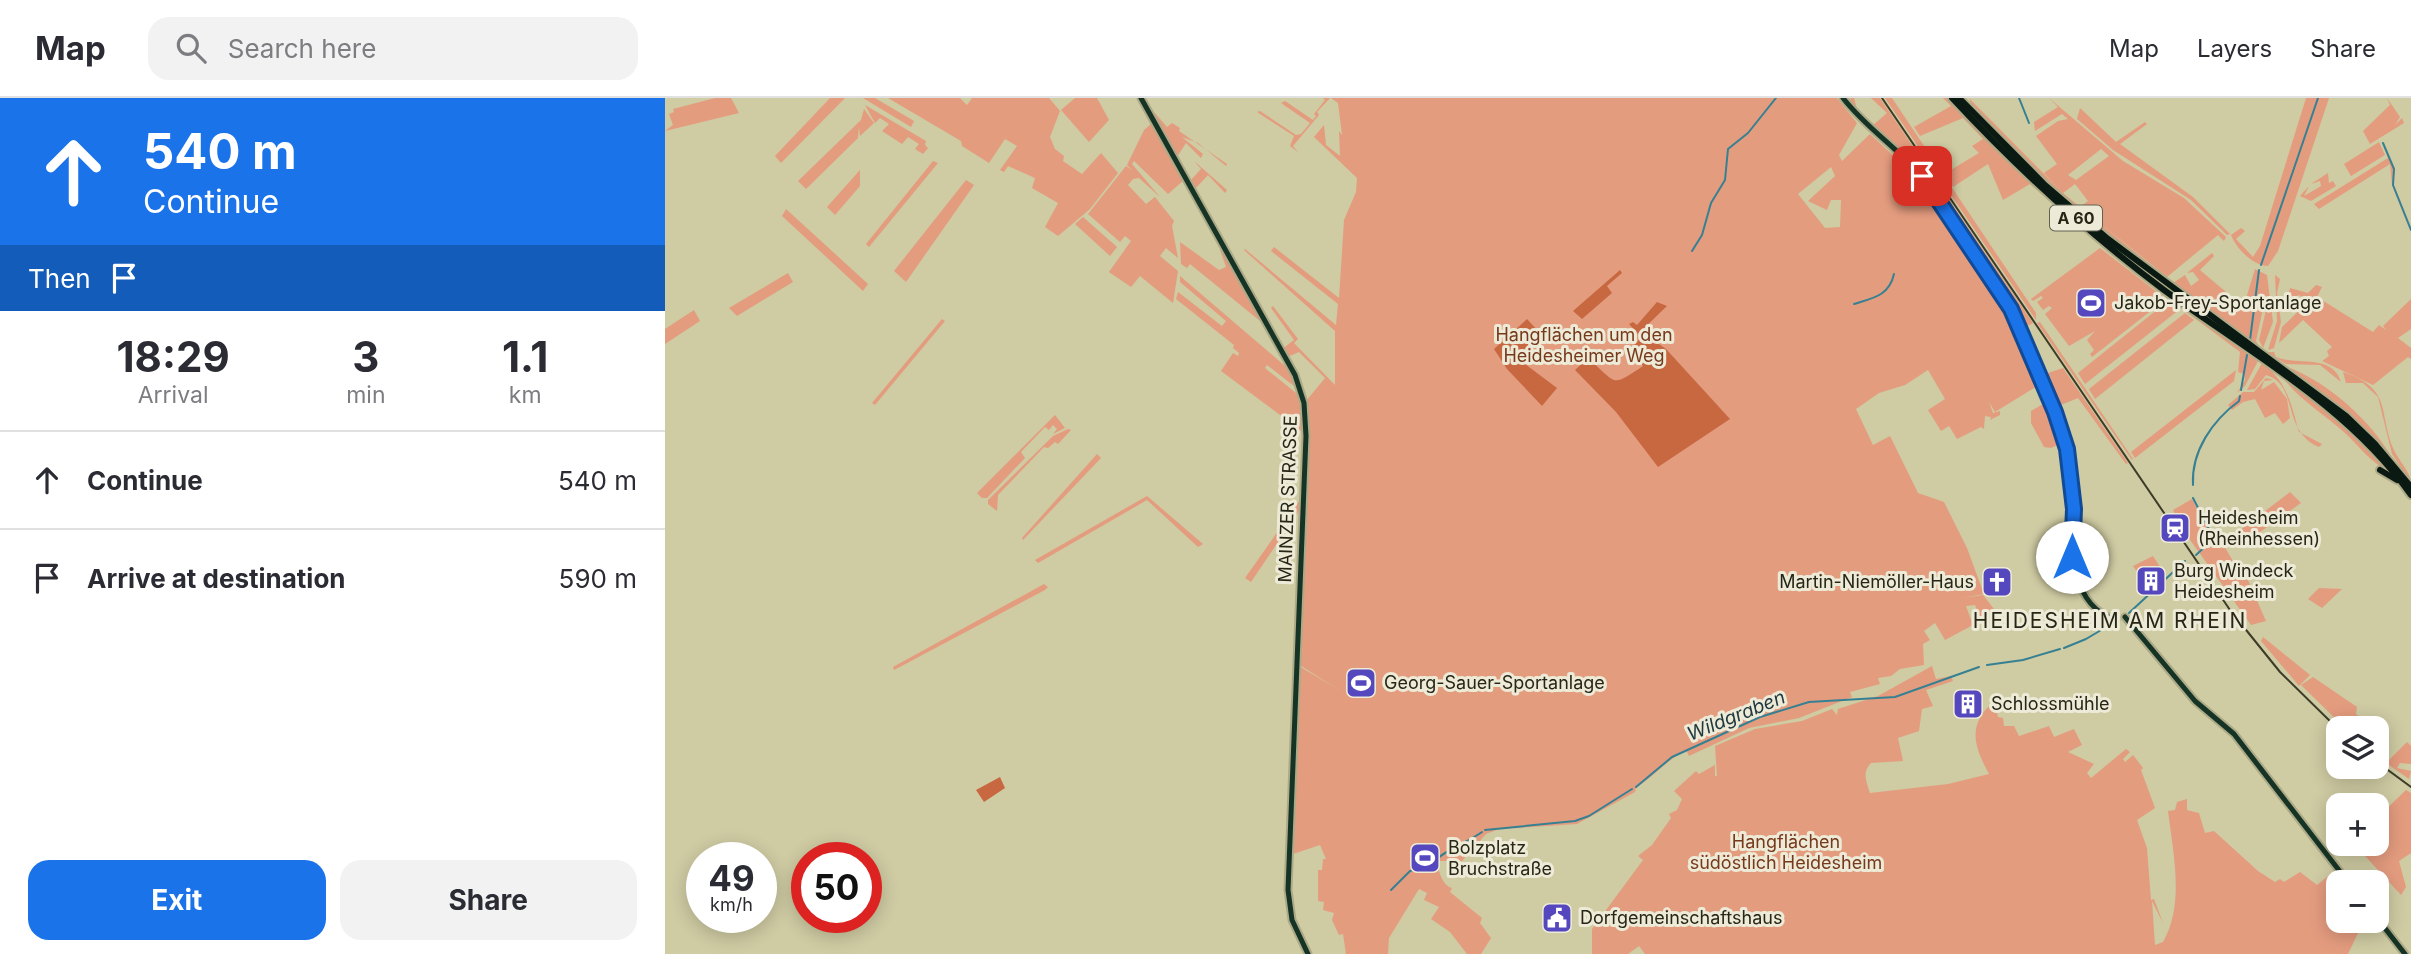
<!DOCTYPE html>
<meta charset="utf-8">
<style>
:root{--surface:#fff;--page:#f2f2f3;--text:#2b2b33;--muted:#7c7c81;--line:#e1e1e2;--accent:#1a73e8}
body{margin:0;font-family:Inter,sans-serif;background:var(--page);color:var(--text);height:100vh;display:flex;flex-direction:column;font-size:26px;white-space:nowrap}
*{box-sizing:border-box;margin:0}
p{font-size:23px;color:var(--muted)}
.icon{flex:none;width:38px;height:38px;fill:none;stroke:currentColor;stroke-width:2;stroke-linecap:round;stroke-linejoin:round}
.map{position:relative;flex:1;overflow:hidden}
.details{display:flex;flex-direction:column;background:var(--surface);width:665px}
.details>*{flex:none}
.guide{background:#1a73e8;color:#fff;overflow:hidden}
.fabs{position:absolute;left:1661px;top:618px;display:grid;gap:14px}
.fabs a{display:grid;place-items:center;width:63px;height:63px;border-radius:14px;background:var(--surface);box-shadow:0 4px 18px #0003;font-size:35px}
.speed{position:absolute;left:21px;top:744px;display:flex;gap:14px;font-size:35px;font-weight:700;text-align:center}
.speed>*{display:grid;place-content:center;width:91px;height:91px;border-radius:50%;background:var(--surface);box-shadow:0 4px 18px #0003;line-height:1}
.speed small{font-size:18px;font-weight:400}
.speed .limit{border:10px solid #d22;background:#fff;color:#111}
.pin{position:absolute;display:grid;place-items:center;width:60px;height:60px;color:#fff;margin:-30px;border-radius:14px;box-shadow:0 4px 10px #0006}
.me{position:absolute;width:77px;margin:-38px;rotate:0deg;stroke-linejoin:round;filter:drop-shadow(0 0 5px #0008)}
.turn{display:flex;align-items:center;gap:24px;height:147px;padding:0 28px;font-size:32px}
.turn .icon{width:91px;height:91px;stroke-width:2.5}
.turn b{display:block;font-size:49px;line-height:60px}
.then{display:flex;align-items:center;height:66px;padding:0 28px;background:#0003;gap:14px;font-size:26px}
.eta{display:flex;justify-content:space-evenly;align-items:center;height:119px;text-align:center}
.eta b{font-size:42px;font-weight:700;line-height:49px}
.action{display:flex;gap:14px;margin-top:auto;padding:14px 28px}
.action a{flex:1;height:80px;border-radius:21px;background:var(--accent);color:#fff;font-size:28px;font-weight:700;line-height:80px;text-align:center}
.action a+a{background:var(--page);color:var(--text)}
ul{padding:0;list-style:none}
li{display:flex;align-items:center;gap:21px;height:98px;padding:0 28px;border-top:2px solid var(--line)}
li div{flex:1}
li b{display:block;font-size:26px}
li em{font-style:normal}
header{display:flex;align-items:center;gap:42px;box-sizing:border-box;height:98px;padding:0 35px;background:var(--surface);border-bottom:2px solid var(--line)}
header strong{font-size:33px}
nav{display:flex;gap:38px;margin-inline-start:auto;font-size:24px}
.search{width:490px;height:63px;background:var(--page);display:flex;align-items:center;gap:18px;box-sizing:border-box;padding:0 24px;border-radius:21px;color:var(--muted);font-size:26px}
main{display:flex;flex:1;min-height:0}
.map>svg:first-child{display:block}
.green{fill:#e49c7f;fill-rule:evenodd}
.forest{fill:#c76840}
.lines{fill:none;stroke-linecap:round;stroke-linejoin:round}
.stream{stroke:#368093;stroke-width:2}
.major-casing{stroke:#adaa87;stroke-width:9}
.highway-casing{stroke:#adaa87;stroke-width:10}
.major{stroke:#153426;stroke-width:5}
.highway{stroke:#0a1a13;stroke-width:6}
.rail{stroke:#3d3c29;stroke-width:2}
.route-casing{stroke:#114b97;stroke-width:18}
.route{stroke:#1a73e8;stroke-width:12}
.labels{text-anchor:middle;stroke-width:6;stroke-linejoin:round;paint-order:stroke}
.shield{fill:#edebd7;stroke:#626150;stroke-width:2}
.shield-label{font-size:16px;font-weight:bold;fill:#272616}
.poi-label{font-size:18px;fill:#272616;stroke:#edebd7;text-anchor:start}
.park-label{font-size:18px;fill:#77381c;stroke:#edebd7}
.street-label{font-size:18px;fill:#272616;stroke:#edebd7}
.water-label{font-size:19px;font-style:italic;fill:#203840;stroke:#edebd7}
.quarter-label{font-size:21px;letter-spacing:2px;fill:#272616;stroke:#edebd7}
</style>
<header>
<strong>Map</strong>
<div class="search"><svg class="icon" aria-label="search" viewBox="0 0 24 24"><circle cx="10" cy="10" r="6"/><path d="M15 15l6 6"/></svg>Search here</div>
<nav><a>Map</a><a>Layers</a><a>Share</a></nav>
</header>
<main>
<section class="details">
<div class="guide">
<div class="turn"><svg class="icon" aria-label="ahead" viewBox="0 0 24 24"><path d="M12 20V5M6 11l6-6 6 6"/></svg><div><b>540 m</b>Continue</div></div>
<div class="then">Then<svg class="icon" aria-label="arrive" viewBox="0 0 24 24"><path d="M6 21V4h12l-3 4 3 4H6"/></svg></div>
</div>
<div class="eta">
<div><b>18:29</b><p>Arrival</p></div>
<div><b>3</b><p>min</p></div>
<div><b>1.1</b><p>km</p></div>
</div>
<ul>
<li><svg class="icon" aria-label="ahead" viewBox="0 0 24 24"><path d="M12 20V5M6 11l6-6 6 6"/></svg><div><b>Continue</b></div><em>540 m</em></li>
<li><svg class="icon" aria-label="arrive" viewBox="0 0 24 24"><path d="M6 21V4h12l-3 4 3 4H6"/></svg><div><b>Arrive at destination</b></div><em>590 m</em></li>
</ul>
<div class="action"><a>Exit</a><a>Share</a></div>
</section>
<div class="map">
<svg width="1746" height="856" viewBox="0 0 1746 856">
<rect width="100%" height="100%" fill="#cfcba3"/>
<g class="green">
<path d="M50 0H66L74 15 0 33 8 27 4 16 9 14 8 11Z"/>
<path d="M165 0H180L116 65 110 58Z"/>
<path d="M198 0H210L249 23 246 29Z"/>
<path d="M223 0H295L302 7 307 0H384L395 13 385 39 390 51 399 58 398 63 417 76 436 55 453 75 425 111 393 138 380 129 393 105 367 90 370 80 343 68 339 74 335 72 352 48 340 41 324 65 297 48 296 43Z"/>
<path d="M410 0H432L444 22 424 44 396 12Z"/>
<path d="M477 0 502 29 507 25 515 30 514 33 562 66 561 68 533 45 517 39 538 56 536 60 521 45 512 59 525 83 536 71 529 63 562 92 560 95 543 77 529 92Z"/>
<path d="M658 0H665L652 14 654 17 628 48 633 54 625 48 629 38 592 14 595 13 631 37 636 36 645 25 616 5 620 3 648 22 651 18 649 16 660 2Z"/>
<path d="M666 0H1172L1192 25 1174 57 1177 63 1205 36 1247 75 1242 81 1247 85 1248 81H1252L1259 88 1293 138 1291 140 1294 139 1301 148 1255 81 1173 0H1175C1199 33 1241 61 1268 95 1316 154 1347 222 1377 285L1330 314 1324 304 1328 315 1335 313V317L1325 322 1326 319 1320 318 1319 331 1316 329 1292 341 1284 328 1276 333 1263 312 1280 301 1263 272 1240 287 1214 295 1191 311 1208 347 1225 338 1253 395 1279 404 1302 450 1319 496 1297 500 1318 497 1336 520H1342V523L1318 526 1310 507 1301 508 1308 527 1280 542 1270 525 1259 533 1265 542 1258 546 1259 567 1235 571 1226 578 1213 580 1215 586 1185 594 1187 599 1134 620 1084 630 1024 658 1021 652C1002 662 989 678 971 690L970 694 912 726 834 731 821 736 797 763H773V767H769L773 769C775 778 779 788 787 790L785 794 817 820 815 825 826 840 816 856H802L785 834 766 821 774 809 759 802 762 795 754 791 724 840 723 856H681L678 836 674 837 667 822 669 815 658 812 659 804 653 803V772H657L658 761H661L655 747 625 757 634 568 674 592 633 566 641 303 660 280 634 254 622 259 617 251 629 242 606 210 608 208 633 241 629 245 670 287V233L579 152 580 151 671 227 673 206 606 153 609 149 674 200 679 122 691 94 692 80 649 39 659 27 661 47 675 58 674 33 677 37 673 5ZM1166 69 1170 78 1143 103 1162 112 1166 102H1176L1175 129 1160 130 1133 96Z"/>
<path d="M1185 0H1189L1192 11 1207 28 1222 15 1206 0H1215L1368 225 1358 230C1339 189 1304 133 1275 98 1255 75 1191 25 1185 0Z"/>
<path d="M1220 0H1227L1371 215V222Z"/>
<path d="M1278 0H1283C1378 99 1480 185 1593 263L1580 288 1572 295 1580 282 1579 276 1573 274 1575 254 1469 175 1365 86 1338 102 1323 66 1288 89 1279 76 1314 55 1307 48 1318 41 1298 20 1255 38 1249 29 1286 8Z"/>
<path d="M1304 0 1396 93 1379 75 1392 66 1371 38 1393 23 1403 21 1397 16 1370 33 1369 24 1393 9 1384 0 1458 63 1519 100 1561 139 1559 143 1553 137 1502 179 1415 109 1423 103 1410 86 1398 95 1508 185 1520 177 1526 188 1534 182 1528 174 1522 175 1547 155 1549 158 1535 172 1574 205 1580 204 1590 171 1602 177 1608 224 1598 250 1594 242 1601 212 1599 206 1591 243 1597 253C1511 190 1426 127 1349 51 1334 37 1310 20 1304 0ZM1436 51 1444 58 1411 82 1403 77Z"/>
<path d="M1641 0H1664L1613 153 1603 168C1588 168 1571 150 1566 137L1576 130 1580 133 1571 141 1588 159 1595 148Z"/>
<path d="M1722 0 1735 19 1730 27 1737 20 1739 25 1705 46 1698 33 1725 7Z"/>
<path d="M200 7 261 43 260 47 263 50 258 56 250 51 254 46 243 39 237 46 217 33 224 26 215 20 210 25Z"/>
<path d="M1415 10 1451 44 1480 24 1482 26 1455 46 1528 99 1565 136 1562 137 1526 102 1448 52 1412 21Z"/>
<path d="M199 11 209 25 195 38 194 29 193 40 141 91 133 83 196 22Z"/>
<path d="M487 25 519 82 503 96 469 63 467 66 495 99 474 80 468 81 463 87 481 106 490 99 509 123 507 128 513 160 501 150 495 158 513 173 508 205 475 178 466 189 444 174 466 143 460 138 455 144 423 116 461 68 467 72 462 67 479 32Z"/>
<path d="M1717 43 1730 71 1728 87 1746 135 1727 87 1725 66 1654 111 1649 106 1723 60Z"/>
<path d="M1714 44 1720 57 1686 78 1679 66Z"/>
<path d="M268 63 273 65 204 149 201 146Z"/>
<path d="M195 72V88L170 117 162 109Z"/>
<path d="M1663 75 1664 85 1668 83 1671 88 1646 103 1635 98 1644 88 1639 98 1656 88 1655 83 1646 86Z"/>
<path d="M301 82 309 87 241 184 229 173Z"/>
<path d="M121 111 203 186 198 193 117 118Z"/>
<path d="M418 119 452 149 445 158 410 126Z"/>
<path d="M515 144 554 172 561 169 555 152 557 151 600 227 525 166 522 170 516 166Z"/>
<path d="M1435 150 1501 201 1427 259 1425 256 1429 252 1422 242 1430 233 1404 248 1380 216 1387 210 1384 208 1378 212 1372 204 1378 200 1376 198 1368 203 1366 201Z"/>
<path d="M123 175 128 184 72 218 64 210Z"/>
<path d="M1610 177 1615 181 1612 195 1616 224 1609 250 1603 252 1612 223Z"/>
<path d="M515 178 626 273 634 292 602 267 600 270 636 299 639 335 556 273 568 255 573 258 574 255 568 250 569 247 511 201 513 194 557 228 561 223 515 184Z"/>
<path d="M1651 187 1657 189 1652 199 1708 234 1714 227 1721 232 1718 228 1746 201V231L1733 240 1746 250V261L1743 259 1708 287 1657 263 1664 258 1662 253 1667 249 1638 222 1614 245 1617 229 1645 202 1633 197 1620 212 1625 190 1643 195Z"/>
<path d="M1503 203 1515 211 1420 286 1413 275Z"/>
<path d="M29 212 35 223 0 246V231Z"/>
<path d="M1520 215 1529 222 1430 301 1424 291Z"/>
<path d="M277 221 280 223 210 307 207 305Z"/>
<path d="M1375 224 1468 361 1467 362 1372 225Z"/>
<path d="M1602 254H1609L1611 259C1633 268 1667 255 1676 284L1655 267 1621 266Z"/>
<path d="M1597 265C1622 283 1626 306 1634 334L1657 346 1654 349C1616 333 1634 286 1601 277L1590 291 1582 292Z"/>
<path d="M1617 267C1660 281 1706 322 1728 361L1692 324Z"/>
<path d="M1398 270 1463 365 1461 366 1413 300 1391 309 1381 286 1387 284 1383 275Z"/>
<path d="M1571 272 1569 283 1470 360 1466 354Z"/>
<path d="M1678 274C1727 291 1713 311 1728 350 1733 362 1745 373 1746 384L1727 356 1713 299 1698 285H1681Z"/>
<path d="M1601 280 1608 282 1599 283 1596 292 1609 284 1622 301 1625 320 1618 326 1610 315 1600 320 1590 301 1578 304 1567 312 1563 307 1578 294H1589Z"/>
<path d="M1618 280 1682 328 1725 374C1707 366 1694 348 1680 335 1659 316 1635 302 1618 280Z"/>
<path d="M1383 303 1399 344 1386 350 1379 349 1366 325V313Z"/>
<path d="M390 317 400 330 388 336 392 331 388 327 384 332 380 329 356 354 360 360 322 400H317L312 395Z"/>
<path d="M403 331 406 332 393 346 390 344 383 350 379 349 333 397 332 413 323 406V402L388 338Z"/>
<path d="M432 356 436 360 358 442 357 440Z"/>
<path d="M1625 394 1636 405 1581 444 1574 433Z"/>
<path d="M482 398 538 446 533 449 482 402 373 465 370 462Z"/>
<path d="M637 399 636 410 586 484 580 480Z"/>
<path d="M1527 401 1545 435 1552 436 1578 480H1582L1601 523 1586 527 1523 439 1508 412Z"/>
<path d="M1488 458 1499 475 1483 489 1468 468Z"/>
<path d="M379 486 383 489 380 492 229 572 228 569Z"/>
<path d="M1654 490 1677 491 1657 510 1643 501Z"/>
<path d="M1598 539 1645 577 1634 588 1596 543Z"/>
<path d="M1267 568 1271 581 1286 578 1288 583 1261 592 1268 608 1257 611 1254 633 1233 640 1238 663 1206 665C1197 674 1201 683 1205 695L1283 686 1324 676C1311 652 1301 629 1326 606L1331 609 1333 619 1338 620 1339 628H1349L1354 638 1384 628 1389 639 1409 631 1417 647 1403 654 1429 666 1422 675 1426 680 1461 651 1465 654 1458 661 1460 664 1468 657 1478 670 1476 672 1490 710 1472 722 1482 750 1486 802 1489 801 1498 825 1487 803 1490 847 1498 844C1520 806 1508 754 1503 713L1510 712 1512 704 1522 701V712L1534 715 1540 735 1549 733 1593 773 1610 784 1615 781 1619 784 1635 774 1652 787 1662 779 1673 793V822L1687 823 1695 831 1683 856H980L974 848 963 856H927V831L978 762 973 758 987 747 1006 720 1004 716 1012 712 1017 701 1009 693 1031 673 1034 676 1050 667V678H1052L1050 648 1090 631 1137 623 1167 611 1172 617 1173 611 1213 598Z"/>
<path d="M1648 579 1692 609 1691 616 1709 630H1680L1636 587Z"/>
<path d="M1742 644 1746 648V666L1735 665 1732 670 1746 673 1744 681 1721 665Z"/>
<path d="M1741 692 1746 695V755L1734 763 1741 789 1736 797 1689 746H1712V720Z"/>
</g>
<g class="forest">
<path d="M955 172 957 175 942 188 947 195 917 221 908 213Z"/>
<path d="M992 204 1002 208 973 236 964 226 968 224 972 227Z"/>
<path d="M862 221 874 234 852 260 892 290 877 308 842 271 829 251Z"/>
<path d="M980 236 1001 251 1065 321 993 369 951 314 910 272 923 260C953 286 945 290 978 268L965 251Z"/>
<path d="M335 679 340 690 319 704 311 692Z"/>
</g>
<g class="lines">
<g class="stream">
<path d="M1354 0 1364 25"/>
<path d="M1718 45 1729 71 1728 87 1746 132"/>
<path d="M1027 153 1037 137 1046 105 1060 82 1063 51 1083 35 1111 0"/>
<path d="M1596 167 1653 0"/>
<path d="M1189 206C1208 200 1224 198 1229 176"/>
<path d="M1585 242 1594 172"/>
<path d="M1576 292 1582 257"/>
<path d="M1528 387C1526 353 1548 322 1574 303L1575 298"/>
<path d="M1528 400 1546 435 1544 445 1531 457"/>
<path d="M1464 515 1520 463"/>
<path d="M1399 550 1421 541 1448 525"/>
<path d="M1322 567 1358 562 1395 551"/>
<path d="M971 689 1007 659 1095 619 1144 604 1230 599 1314 569"/>
<path d="M820 732 910 723 924 718 967 691"/>
<path d="M768 764C783 750 800 746 817 734"/>
<path d="M726 792 745 773 762 768"/>
</g>
<g class="major-casing">
<g id="major">
<path d="M476 0 630 277 639 305 641 338 623 792 627 822 643 856"/>
<path d="M1178 0C1201 30 1233 50 1257 79 1319 153 1363 239 1395 329 1404 353 1411 386 1409 413 1407 450 1404 507 1451 522"/>
<path d="M1460 519 1530 603 1569 636 1683 784"/>
<path d="M1712 820 1740 856"/>
</g>
</g>
<g class="highway-casing">
<g id="highway">
<path d="M1287 0C1352 70 1423 135 1499 192 1584 254 1684 309 1746 397"/>
<path d="M1294 0 1380 87 1443 141 1681 318 1710 346 1746 389"/>
<path d="M1715 372 1732 382"/>
</g>
</g>
<use href="#major" class="major"/>
<use href="#highway" class="highway"/>
<g class="rail">
<path d="M1217 0 1565 512 1615 574 1673 631"/>
<path d="M1712 664 1746 689"/>
</g>
</g>
<g class="lines">
<g class="route-casing">
<path id="route" d="M1257 78 1346 211 1390 314 1402 351 1409 411 1407 459"/>
</g>
<use href="#route" class="route"/>
</g>
<defs>
<g id="stadium-square" transform="scale(1.575)"><rect x="-9" y="-9" width="18" height="18" rx="4" fill="#5548bf" stroke="#edebd7"/><path d="M0-5a6.5 5 0 1 0 0 10a6.5 5 0 1 0 0-10ZM-3.5-1.8h7v3.6h-7Z" fill="#fff"/></g>
<g id="station-square" transform="scale(1.575)"><rect x="-9" y="-9" width="18" height="18" rx="4" fill="#5548bf" stroke="#edebd7"/><path d="M-3-6H3Q5-6 5-4V2Q5 4 3 4L4.5 6H3L1.5 4h-3L-3 6H-4.5L-3 4Q-5 4-5 2V-4Q-5-6-3-6ZM-3.5-4v3h7v-3ZM-3.5 1v1.5H-2V1ZM2 1v1.5H3.5V1Z" fill="#fff"/></g>
<g id="building-square" transform="scale(1.575)"><rect x="-9" y="-9" width="18" height="18" rx="4" fill="#5548bf" stroke="#edebd7"/><path d="M-4-6H4V6H1V3H-1V6H-4ZM-2.5-4.3h1.7v1.8h-1.7ZM.8-4.3h1.7v1.8H.8ZM-2.5-1h1.7V.8h-1.7ZM.8-1h1.7V.8H.8Z" fill="#fff"/></g>
<g id="church-square" transform="scale(1.575)"><rect x="-9" y="-9" width="18" height="18" rx="4" fill="#5548bf" stroke="#edebd7"/><path d="M-1.2-6h2.4v3.5h3.3v2.4h-3.3V6h-2.4V-.1h-3.3v-2.4h3.3Z" fill="#fff"/></g>
<g id="civic-square" transform="scale(1.575)"><rect x="-9" y="-9" width="18" height="18" rx="4" fill="#5548bf" stroke="#edebd7"/><path d="M-.6-6.5H3V-4.5H.6V-3L4-1V1h2V6H-6V1h2V-1L-.6-3ZM-1.2 2.5V6h2.4V2.5Z" fill="#fff"/></g>
</defs>
<g fill-rule="evenodd">
<use href="#stadium-square" x="1426" y="205"/>
<use href="#station-square" x="1510" y="430"/>
<use href="#building-square" x="1486" y="483"/>
<use href="#church-square" x="1332" y="484"/>
<use href="#stadium-square" x="696" y="585"/>
<use href="#building-square" x="1303" y="606"/>
<use href="#stadium-square" x="760" y="760"/>
<use href="#civic-square" x="892" y="820"/>
</g>
<g class="labels">
<rect class="shield" x="1385" y="107.5" width="52" height="25" rx="5"/>
<g class="shield-label">
<text x="1411" y="126">A 60</text>
</g>
<g class="poi-label">
<text x="1449" y="211">Jakob-Frey-Sportanlage</text>
<text x="1533" y="426">Heidesheim<tspan x="1533" dy="21">(Rheinhessen)</tspan></text>
<text x="1509" y="479">Burg Windeck<tspan x="1509" dy="21">Heidesheim</tspan></text>
<text x="1309" y="490" text-anchor="end">Martin-Niemöller-Haus</text>
<text x="719" y="591">Georg-Sauer-Sportanlage</text>
<text x="1326" y="612">Schlossmühle</text>
<text x="783" y="756">Bolzplatz<tspan x="783" dy="21">Bruchstraße</tspan></text>
<text x="915" y="826">Dorfgemeinschaftshaus</text>
</g>
<g class="park-label">
<text x="919" y="243">Hangflächen um den<tspan x="919" dy="21">Heidesheimer Weg</tspan></text>
<text x="1121" y="750">Hangflächen<tspan x="1121" dy="21">südöstlich Heidesheim</tspan></text>
</g>
<g class="street-label">
<text transform="translate(623 401) rotate(-88)" y="6">MAINZER STRASSE</text>
</g>
<g class="water-label">
<text transform="translate(1071 617) rotate(-22)" y="7">Wildgraben</text>
</g>
<g class="quarter-label">
<text x="1445" y="530">HEIDESHEIM AM RHEIN</text>
</g>
</g>
</svg>
<div class="fabs">
<a><svg class="icon" aria-label="layers" viewBox="0 0 24 24"><path d="M12 4l9 5-9 5-9-5zM3 14l9 5 9-5"/></svg></a>
<a>+</a>
<a>−</a>
</div>
<div class="speed"><div>49<small>km/h</small></div><div class="limit">50</div></div>
<div class="pin" style="left:1257px;top:78px;background:#d93025"><svg class="icon" aria-label="arrive" viewBox="0 0 24 24"><path d="M6 21V4h12l-3 4 3 4H6"/></svg></div>
<svg class="me" style="left:1407px;top:459px" viewBox="-20 -20 40 40"><circle r="19" fill="#fff"/><path d="M0-13L10 11 0 6-10 11z" fill="#1a73e8"/></svg>
</div>
</main>
